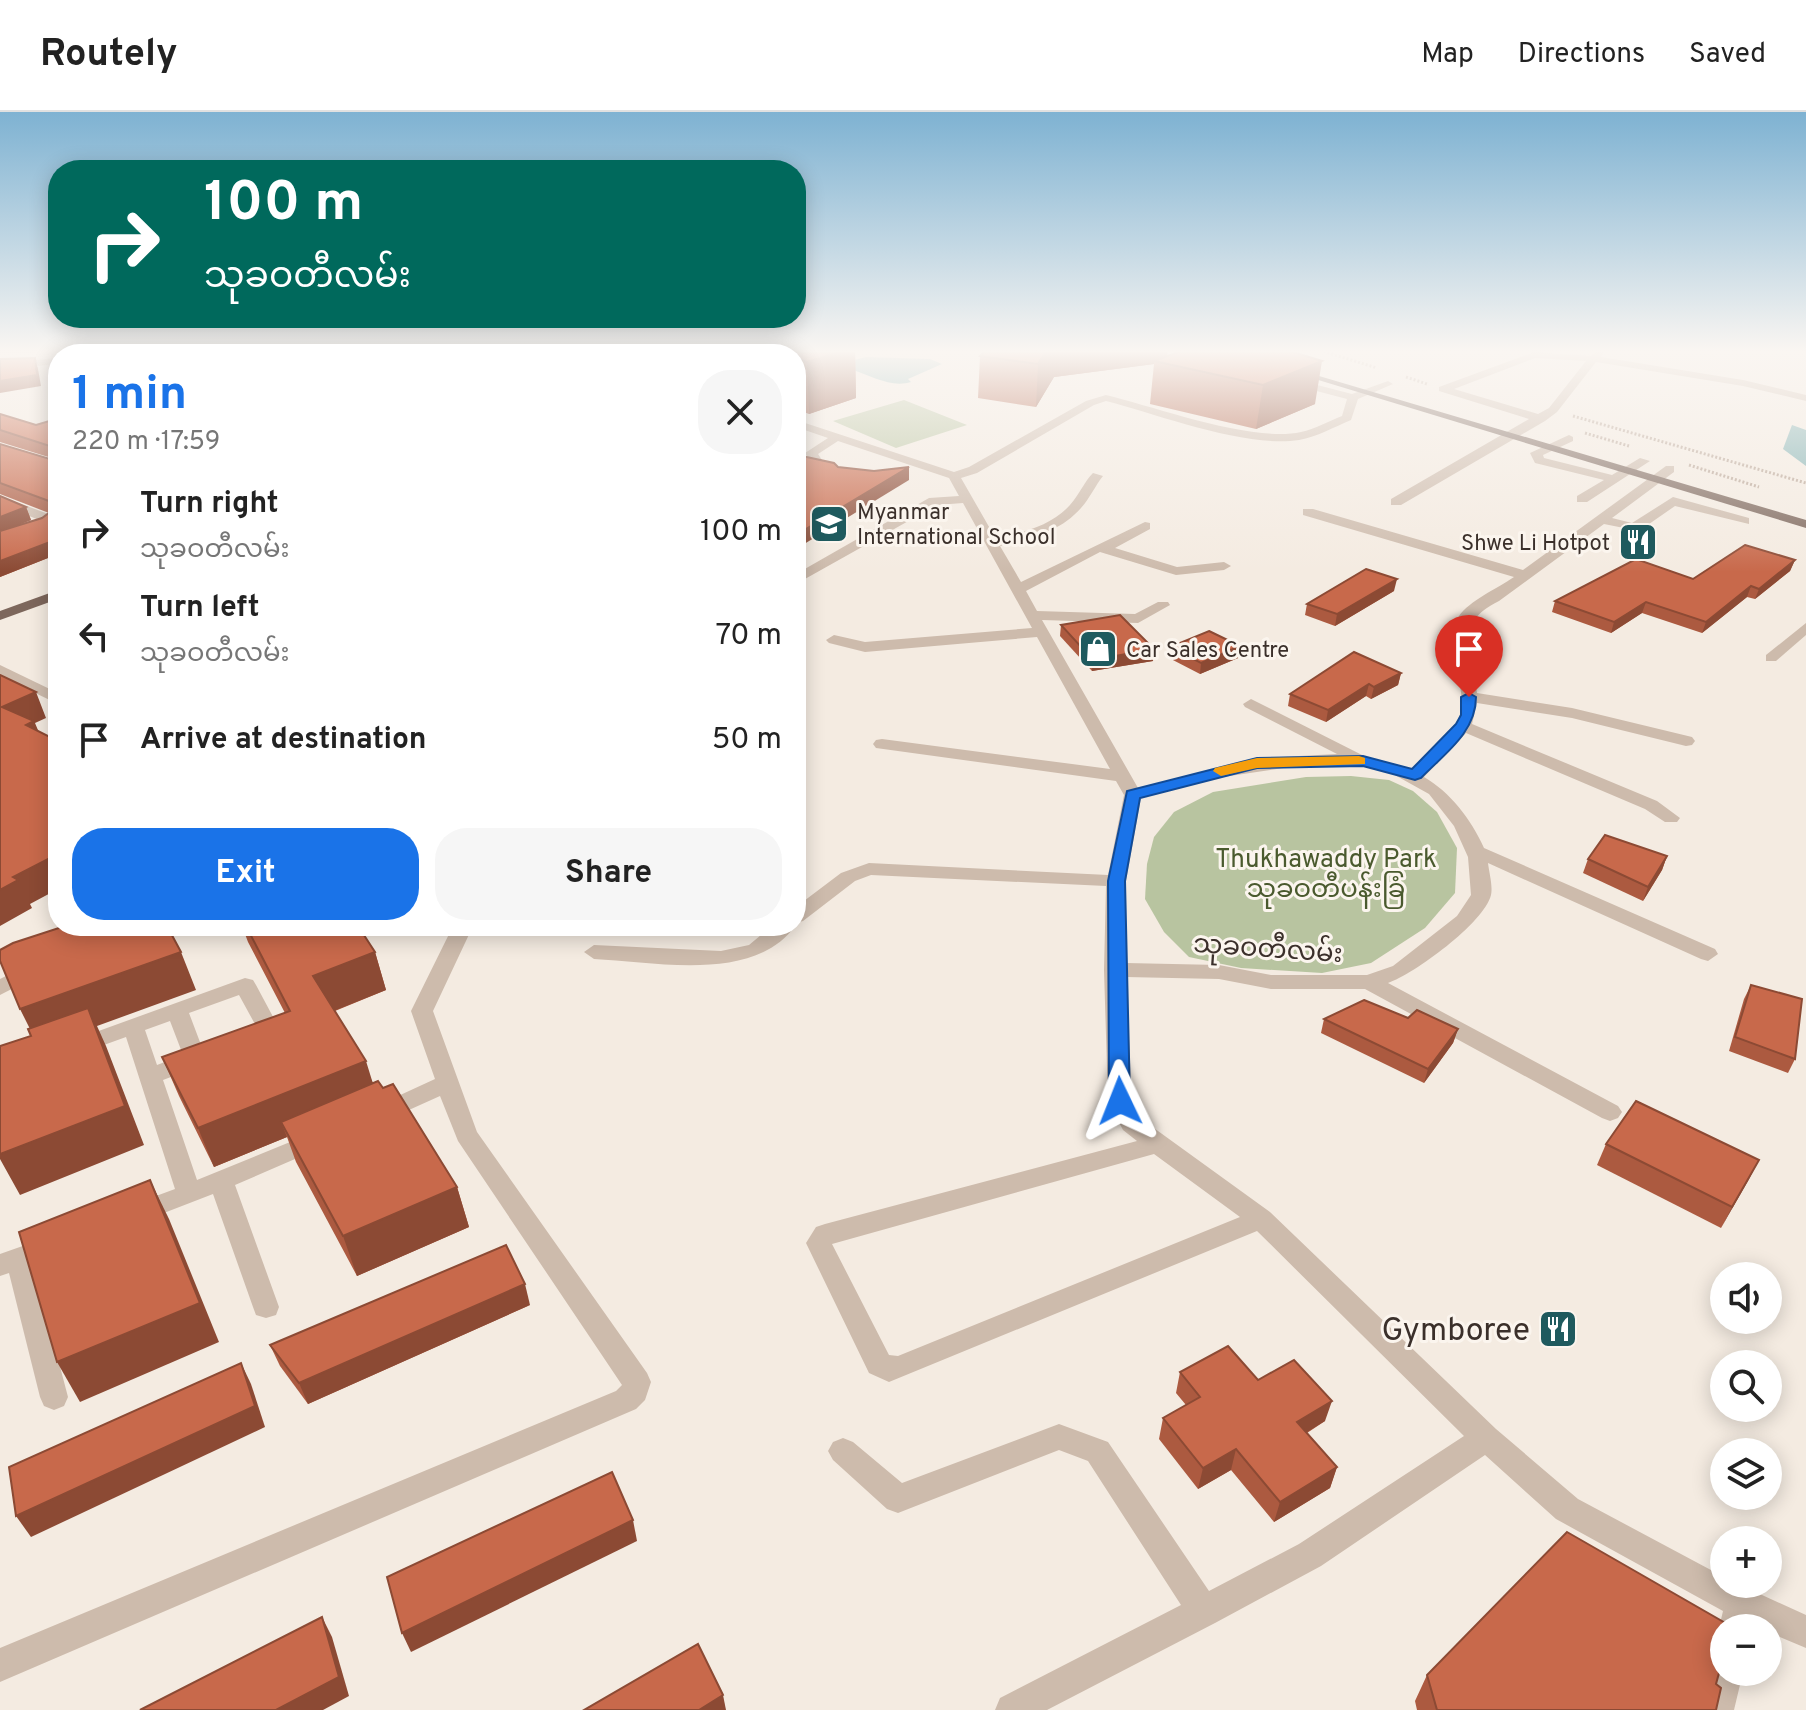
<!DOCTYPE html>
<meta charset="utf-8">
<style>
:root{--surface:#fff;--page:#f6f6f6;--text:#222;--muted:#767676;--line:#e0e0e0;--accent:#1a73e8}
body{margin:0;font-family:Overpass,"Noto Sans Myanmar",sans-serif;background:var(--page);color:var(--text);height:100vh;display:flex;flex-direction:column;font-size:30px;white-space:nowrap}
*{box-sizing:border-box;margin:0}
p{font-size:26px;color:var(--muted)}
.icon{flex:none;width:44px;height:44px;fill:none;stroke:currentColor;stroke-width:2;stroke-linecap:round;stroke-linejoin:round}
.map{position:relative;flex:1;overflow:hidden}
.sheet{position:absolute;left:48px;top:232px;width:758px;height:592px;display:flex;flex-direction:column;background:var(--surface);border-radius:32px;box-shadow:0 4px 20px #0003}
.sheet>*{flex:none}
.top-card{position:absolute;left:48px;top:48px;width:758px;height:168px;border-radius:32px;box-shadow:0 4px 20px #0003;background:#00695c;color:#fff;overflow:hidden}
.fabs{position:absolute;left:1710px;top:1150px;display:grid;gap:16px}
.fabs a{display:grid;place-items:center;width:72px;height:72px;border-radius:50%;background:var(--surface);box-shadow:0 4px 20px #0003;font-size:40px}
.pin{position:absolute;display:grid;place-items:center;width:68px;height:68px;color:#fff;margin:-82px -34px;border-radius:50% 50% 50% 0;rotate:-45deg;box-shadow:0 0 8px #0007}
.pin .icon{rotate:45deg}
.me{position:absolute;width:88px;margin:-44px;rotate:358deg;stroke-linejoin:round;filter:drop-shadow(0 0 6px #0008)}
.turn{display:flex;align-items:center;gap:28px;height:168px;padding:0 24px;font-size:36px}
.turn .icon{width:104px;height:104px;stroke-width:2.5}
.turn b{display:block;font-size:56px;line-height:68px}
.round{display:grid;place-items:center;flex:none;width:84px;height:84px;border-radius:32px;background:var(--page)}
.overview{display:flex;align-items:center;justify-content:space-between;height:136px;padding:0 24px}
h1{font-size:48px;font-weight:700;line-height:60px;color:var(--accent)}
.primary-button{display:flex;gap:16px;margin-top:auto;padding:16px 24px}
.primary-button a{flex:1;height:92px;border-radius:32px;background:var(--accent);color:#fff;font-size:32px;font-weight:700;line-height:92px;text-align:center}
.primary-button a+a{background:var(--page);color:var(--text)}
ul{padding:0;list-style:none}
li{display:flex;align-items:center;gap:24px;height:104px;padding:0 24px}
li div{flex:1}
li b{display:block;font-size:30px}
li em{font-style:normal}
header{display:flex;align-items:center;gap:48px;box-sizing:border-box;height:112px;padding:0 40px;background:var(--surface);border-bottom:2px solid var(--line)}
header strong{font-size:38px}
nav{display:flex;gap:44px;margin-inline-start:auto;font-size:28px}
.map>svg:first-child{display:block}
.green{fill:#b8c4a0}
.water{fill:#7fb0b2}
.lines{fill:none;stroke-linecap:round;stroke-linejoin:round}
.path{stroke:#b9a596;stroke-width:3;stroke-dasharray:2 2;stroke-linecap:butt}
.minor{fill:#cdbbac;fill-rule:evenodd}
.major{fill:#7d675c;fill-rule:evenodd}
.wall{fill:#ac5a40}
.shaded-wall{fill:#8c4a34}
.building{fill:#c8694b;stroke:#8c4a34;stroke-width:2}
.route{fill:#1a73e8;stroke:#114b97;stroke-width:2}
.slow{fill:#f59e0b}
.labels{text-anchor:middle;stroke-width:6;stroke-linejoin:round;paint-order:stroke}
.far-poi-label{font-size:22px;fill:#3b302b;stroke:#fbf5ee;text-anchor:start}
.park-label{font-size:26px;fill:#4a5a2e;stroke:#fbf5ee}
.street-label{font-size:26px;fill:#3b302b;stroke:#fbf5ee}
.near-poi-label{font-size:32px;fill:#3b302b;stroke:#fbf5ee;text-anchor:end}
</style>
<header>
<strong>Routely</strong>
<nav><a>Map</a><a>Directions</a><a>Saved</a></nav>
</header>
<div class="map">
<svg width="1806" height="1598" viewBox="0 0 1806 1598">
<rect width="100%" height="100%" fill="#f4ebe1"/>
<g class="green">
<path d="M904 288 967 313 896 336 833 309Z"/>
<path d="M1351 664 1389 668 1413 679 1437 700 1457 736 1455 781 1425 816 1371 851 1322 861 1241 856 1189 845 1164 820 1145 787 1147 752 1154 725 1174 700 1213 680 1306 665Z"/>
</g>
<g class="water">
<path d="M866 245 930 247 942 252 908 267 911 270C891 276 872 264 853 258L850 249Z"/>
<path d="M1792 313 1806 318V354L1783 337Z"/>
</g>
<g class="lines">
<g class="path">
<path d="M1316 237 1377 256"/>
<path d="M1406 265 1427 272"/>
<path d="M1573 304 1806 371"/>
<path d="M1585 321 1629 334"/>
<path d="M1689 353 1759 375"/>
</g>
<g class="minor">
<path d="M713 237H723L722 242H712Z"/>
<path d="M732 237H742L743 242H733Z"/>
<path d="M1170 237H1186L1215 245 1210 248Z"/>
<path d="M1599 237 1604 240 1601 245 1743 268 1806 283V289L1743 274 1596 250 1557 300 1545 309 1401 393H1391V387L1529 307 1439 279V275L1534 240 1591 244ZM1535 246 1586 249 1549 296 1538 302 1454 277Z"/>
<path d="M58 246V252L0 257V251Z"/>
<path d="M1294 267 1352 282 1388 269 1393 272 1358 287 1351 308C1334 315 1317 325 1299 328 1245 336 1160 303 1106 289L1094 293 977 361 961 366 996 427C1024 420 1056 413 1074 388 1081 379 1085 369 1093 361L1103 364C1095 374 1090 386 1081 396 1060 420 1030 427 1000 434L1021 470 1145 410 1150 411V417L1115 436 1177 455 1224 450 1231 454 1224 458 1176 463 1100 440 1026 479 1037 499 1135 502 1158 490H1168L1170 493 1138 511 1042 508 1138 676 1262 646 1337 642 1245 595 1243 592 1251 587 1366 645 1411 657C1426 643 1449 627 1458 608 1472 575 1439 535 1459 504 1469 489 1498 476 1514 465L1303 403V397H1313L1523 458 1666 354H1674V360L1612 406 1632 411 1673 385 1749 406V412L1675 394 1639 419 1604 412 1499 489C1452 512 1472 539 1477 581L1572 596 1692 625 1695 629 1692 633 1686 634 1572 606 1477 591 1472 612 1657 689 1680 706 1677 710H1665L1645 697 1466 621 1424 665C1450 680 1471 707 1484 736L1715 837 1718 842 1708 849 1701 847 1488 751C1489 760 1493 774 1491 783 1484 811 1414 862 1388 871L1618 994 1622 1000 1618 1006 1610 1009 1602 1006 1365 877H1271L1219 867 1126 865 1132 989 1140 1006 1270 1100 1496 1317 1578 1387 1724 1465V1472H1738L1806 1503V1536L1768 1520V1516L1752 1512 1751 1516H1724L1723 1528 1719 1516 1723 1499 1556 1407 1485 1343 1321 1454 1215 1511 1047 1598H995L1000 1586 1181 1493 1088 1349 1059 1338 898 1401 887 1397 833 1348 828 1339 833 1330 843 1326 853 1330 902 1371 1059 1312 1108 1330 1209 1479 1299 1432 1464 1324 1257 1119 889 1270 869 1261 806 1131 816 1115 825 1112 1137 1029 1123 1018 1108 989 1104 858 1106 774 871 763 855 769 803 809 796 811V795L841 761 869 751 1108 763 1124 683 1116 669 876 636 873 632 876 628 882 627 1110 657 1037 525 865 540 829 531 826 528 834 523 865 530 1032 516 963 391 937 393 796 472V462L929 386 959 384 949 366 838 329 818 342 824 351 835 355V361L815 357 805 341 828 326 796 315V308L954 360 969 355 1086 289 1106 283C1156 295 1253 331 1301 320 1315 317 1329 309 1342 304L1347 287 1290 272V268ZM1310 652 1357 653 1393 662 1429 682 1454 714 1468 745 1471 783 1457 804 1393 854 1367 863H1271L1219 853 1126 851V769L1141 686 1216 666ZM1154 1042 1240 1105 898 1244 889 1243 832 1132Z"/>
<path d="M1569 323 1573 325V329L1543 343 1544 346 1612 363 1640 346 1650 349 1587 390H1577V384L1604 368 1535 351 1530 341Z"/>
<path d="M0 384 51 403 53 411 45 417 0 432V423L39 408 0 392Z"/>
<path d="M1806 511V523L1776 549H1766V543Z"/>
<path d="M0 553 58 581V592L0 564Z"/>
<path d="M453 814H473L433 899 477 1020 647 1261 651 1270 645 1288 636 1297 0 1570V1536L616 1279 622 1273 458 1029 440 984 380 1011 372 1008 368 1002 372 996 435 967 411 899Z"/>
<path d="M772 814H795C754 871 656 850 594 847L584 840 594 833 721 839 749 833Z"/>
<path d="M30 852 41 859 37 864 0 883V867Z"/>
<path d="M245 866 253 868 256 873 279 916C272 927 257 935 244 931L241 926 256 914 239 883 189 901 206 946 200 954 163 968 197 1068 317 1019 325 1022 329 1028 325 1034 235 1073 279 1195 276 1203 266 1206 256 1203 253 1195 213 1082 138 1111 129 1108 125 1101 129 1094 175 1077 126 925 79 942 71 939 68 934 71 929ZM170 909 183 943 157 953 145 918Z"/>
<path d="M51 1124 60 1127 64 1134 60 1141 33 1152 68 1285 64 1294 54 1298 44 1294 40 1285 9 1161 0 1164V1142Z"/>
<path d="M1724 1544V1560H1743L1734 1598H1700L1714 1548Z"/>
</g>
<g class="major">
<path d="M0 237H41L36 240 0 241Z"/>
<path d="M336 237H348L341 242H331Z"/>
<path d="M1292 256 1806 408V416L1292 260Z"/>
<path d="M58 478V487L0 508V499Z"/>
</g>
</g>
<g class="wall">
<path d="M749 236H882V239L855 240 856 286 809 302 796 297V242H750Z"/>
<path d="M975 236H1168L1167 245 1189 236 1315 292 1256 317 1150 292 1154 252 1054 265 1036 295 978 286 980 244 984 240Z"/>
<path d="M0 302 36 313 56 307 58 308V442L0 465V384L26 395 31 408 14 415 42 406 49 401 0 382V332L53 348 55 347 0 330Z"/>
<path d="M1795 448 1790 459 1755 487 1747 485 1702 521 1642 501 1611 521 1552 500 1555 489 1693 467Z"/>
<path d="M1394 479 1335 514 1305 503 1307 492Z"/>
<path d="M1061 513 1154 537 1153 549 1092 559 1060 524Z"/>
<path d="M1240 534 1238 546 1200 562 1169 546 1170 535Z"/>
<path d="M1401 561 1398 573 1371 587 1366 584 1326 610 1288 594 1290 582Z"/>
<path d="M1667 744 1662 758 1643 789 1583 761 1588 747Z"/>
<path d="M242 814H358L375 840 386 878 335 899 373 971 383 976 457 1075 469 1115 357 1164 296 1050 287 1025 214 1055 179 984 162 945 285 901 248 830Z"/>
<path d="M1751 873 1795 947 1788 961 1729 939 1744 887Z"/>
<path d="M1408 906 1458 917 1453 931 1424 971 1321 921 1324 907Z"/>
<path d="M1606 1032 1759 1048 1721 1116 1597 1053Z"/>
<path d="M530 1193 308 1292 280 1254 270 1233Z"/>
<path d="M1180 1260 1258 1268 1325 1309 1307 1321 1337 1355 1330 1376 1274 1410 1231 1358 1198 1377 1159 1327 1163 1306 1186 1293 1176 1281Z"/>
<path d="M1724 1516 1716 1572V1598H1417L1415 1589 1427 1563Z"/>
</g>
<g class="shaded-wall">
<path d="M299 236H305L302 242H296Z"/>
<path d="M855 236 856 286 809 302 807 250Z"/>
<path d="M1048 236H1168L1166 250 1154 249V252L1054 265 1036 295 1038 252Z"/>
<path d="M35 246 38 257 41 274 0 281V269Z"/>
<path d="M1322 249 1315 292 1256 317 1263 273Z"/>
<path d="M909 355V368L796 437V423Z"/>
<path d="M26 395 31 408 0 420V405Z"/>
<path d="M58 427V442L0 465V449Z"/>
<path d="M1795 448 1790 459 1755 487 1759 477Z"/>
<path d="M1397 467 1394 479 1335 514 1337 502Z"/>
<path d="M1751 474 1747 485 1702 521 1706 510Z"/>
<path d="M1646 490 1642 501 1611 521 1614 510Z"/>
<path d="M1240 534 1238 546 1200 562 1201 551Z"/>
<path d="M1154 537 1153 549 1092 559 1093 548Z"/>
<path d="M1401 561 1398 573 1371 587 1374 575Z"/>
<path d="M1369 572 1366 584 1326 610 1328 598Z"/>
<path d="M36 580 46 606 35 611 45 635 2 595Z"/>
<path d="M58 742V777L30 792 32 796 0 814V778L13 765Z"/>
<path d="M1667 744 1662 758 1643 789 1648 775Z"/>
<path d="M181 840 196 878 97 914 106 934 144 1033 20 1083 0 1047V1042L39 935 20 897Z"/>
<path d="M375 840 386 878 326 902 313 864Z"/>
<path d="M1458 917 1453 931 1424 971 1428 957Z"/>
<path d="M366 949 378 988 281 1010 287 1025 214 1055 198 1016Z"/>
<path d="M1759 1048 1748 1069 1721 1116 1732 1095Z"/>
<path d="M150 1068 169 1107 219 1230 80 1290 57 1250Z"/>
<path d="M457 1075 469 1115 357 1164 343 1124Z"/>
<path d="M525 1172 530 1193 308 1292 299 1271Z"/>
<path d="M241 1251 251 1272 265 1315 31 1425 16 1404Z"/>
<path d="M1332 1289 1325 1309 1291 1330 1297 1310Z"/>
<path d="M1236 1337 1231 1358 1198 1377 1203 1356Z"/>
<path d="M1337 1355 1330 1376 1274 1410 1280 1390Z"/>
<path d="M633 1408 637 1429 411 1540 402 1521Z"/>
<path d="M322 1505 332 1525 349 1584 323 1598H276Z"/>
<path d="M723 1583 726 1598H699Z"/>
</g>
<g class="building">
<path d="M241 236H299L296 242H237Z"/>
<path d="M627 236H637L665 242H614Z"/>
<path d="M770 236H853L807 250 796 246V242H785Z"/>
<path d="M988 236H1048L1038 252 980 244Z"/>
<path d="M1189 236H1280L1322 249 1263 273 1154 249Z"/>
<path d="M35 246 37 263 0 269V247Z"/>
<path d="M0 302 36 313 56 307 58 308V427L0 449V419L42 406 50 400 49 389 0 371V332L53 348 56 346V336L0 318Z"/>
<path d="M802 344 834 351 838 355 874 359 909 355 796 423V348Z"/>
<path d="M0 384 26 395 0 405Z"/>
<path d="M1745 433 1795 448 1759 477 1751 474 1706 510 1646 490 1614 510 1555 489 1636 447 1693 467Z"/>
<path d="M1366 457 1397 467 1337 502 1307 492Z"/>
<path d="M1120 503 1154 537 1093 548 1061 513Z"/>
<path d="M1209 519 1240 534 1201 551 1170 535Z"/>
<path d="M1354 540 1401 561 1374 575 1369 572 1328 598 1290 582Z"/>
<path d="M0 563 36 580 2 595 34 609 26 613 58 629V742L13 765 18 768 0 778Z"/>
<path d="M1605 723 1667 744 1648 775 1588 747Z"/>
<path d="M65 814H167L181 840 20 897 0 849V838L13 831Z"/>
<path d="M246 814H358L375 840 313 864 366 949 198 1016 162 945 290 899Z"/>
<path d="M1751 873 1802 887 1795 947 1735 925Z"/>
<path d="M1364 888 1408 906 1417 898 1458 917 1428 957 1324 907Z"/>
<path d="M88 896 125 994 0 1042V934L31 924 28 917Z"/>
<path d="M378 969 383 976 393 972 457 1075 343 1124 281 1010Z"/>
<path d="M1636 989 1759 1048 1732 1095 1606 1032Z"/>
<path d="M150 1068 200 1191 57 1250 19 1120Z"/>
<path d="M506 1133 525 1172 299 1271 270 1233Z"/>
<path d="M1228 1234 1258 1268 1294 1248 1332 1289 1297 1310 1337 1355 1280 1390 1236 1337 1203 1356 1163 1306 1200 1285 1180 1260Z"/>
<path d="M241 1251 255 1294 16 1404 9 1355Z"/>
<path d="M612 1360 633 1408 402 1521 387 1465Z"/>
<path d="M1567 1420 1734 1516H1724V1543L1716 1572 1721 1576 1716 1598H1437L1427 1563Z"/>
<path d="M322 1505 339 1565 276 1598H140Z"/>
<path d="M698 1532 723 1583 699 1598H584Z"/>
</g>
<linearGradient id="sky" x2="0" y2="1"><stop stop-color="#7eb2d2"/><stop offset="0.52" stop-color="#faf6f2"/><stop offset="1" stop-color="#faf6f2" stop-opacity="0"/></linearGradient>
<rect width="1806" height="460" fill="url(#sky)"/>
<path class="route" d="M1469 581 1476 585C1476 621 1444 642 1421 666L1415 668 1363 654 1257 656 1140 686 1125 769 1130 989 1127 994H1112L1109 989 1108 769 1127 679 1257 646 1363 644 1412 657 1456 612 1461 603V585Z"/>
<path class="slow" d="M1359 644 1365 646V652L1257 656 1221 664 1213 659 1215 656 1257 646Z"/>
<defs>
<g id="school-square" transform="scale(2)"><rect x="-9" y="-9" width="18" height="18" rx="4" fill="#1f5a5e" stroke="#fbf5ee"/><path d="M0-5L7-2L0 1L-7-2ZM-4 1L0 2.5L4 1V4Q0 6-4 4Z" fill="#fff"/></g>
<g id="restaurant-square" transform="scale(2)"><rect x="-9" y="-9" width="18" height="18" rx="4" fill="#1f5a5e" stroke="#fbf5ee"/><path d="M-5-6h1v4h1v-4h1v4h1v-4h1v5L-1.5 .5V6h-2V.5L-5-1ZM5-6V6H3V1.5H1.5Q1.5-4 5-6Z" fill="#fff"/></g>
<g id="shop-square" transform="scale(2)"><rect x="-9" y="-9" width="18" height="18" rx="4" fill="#1f5a5e" stroke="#fbf5ee"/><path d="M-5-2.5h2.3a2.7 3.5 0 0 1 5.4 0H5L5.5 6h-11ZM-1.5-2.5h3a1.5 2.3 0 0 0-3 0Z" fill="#fff"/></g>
</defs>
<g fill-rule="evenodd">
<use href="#school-square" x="829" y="412"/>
<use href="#restaurant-square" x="1638" y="430"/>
<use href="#shop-square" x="1098" y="537"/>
<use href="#restaurant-square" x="1558" y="1217"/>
</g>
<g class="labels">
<g class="far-poi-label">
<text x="857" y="407">Myanmar<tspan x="857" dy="25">International School</tspan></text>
<text x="1610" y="438" text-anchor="end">Shwe Li Hotpot</text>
<text x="1126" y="545">Car Sales Centre</text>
</g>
<g class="park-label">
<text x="1326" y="755">Thukhawaddy Park<tspan x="1326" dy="30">သုခဝတီပန်းခြံ</tspan></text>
</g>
<g class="street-label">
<text transform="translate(1268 836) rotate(4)" y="9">သုခဝတီလမ်း</text>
</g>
<g class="near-poi-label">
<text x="1530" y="1228">Gymboree</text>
</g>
</g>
</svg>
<div class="fabs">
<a><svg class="icon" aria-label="sound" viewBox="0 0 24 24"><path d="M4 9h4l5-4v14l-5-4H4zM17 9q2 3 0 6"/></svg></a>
<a><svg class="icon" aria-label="search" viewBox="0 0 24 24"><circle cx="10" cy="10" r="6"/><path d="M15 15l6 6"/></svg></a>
<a><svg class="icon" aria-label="layers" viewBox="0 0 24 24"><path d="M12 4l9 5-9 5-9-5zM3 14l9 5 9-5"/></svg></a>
<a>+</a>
<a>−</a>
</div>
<div class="pin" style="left:1469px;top:585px;background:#d93025"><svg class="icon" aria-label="arrive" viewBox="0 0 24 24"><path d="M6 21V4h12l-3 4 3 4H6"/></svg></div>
<svg class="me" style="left:1120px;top:989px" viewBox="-20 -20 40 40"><path d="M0-17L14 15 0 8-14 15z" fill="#1a73e8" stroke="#fff" stroke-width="4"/></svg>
<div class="top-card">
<div class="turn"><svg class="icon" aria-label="right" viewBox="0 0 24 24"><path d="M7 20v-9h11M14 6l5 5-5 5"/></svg><div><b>100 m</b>သုခဝတီလမ်း</div></div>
</div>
<section class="sheet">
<div class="overview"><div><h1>1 min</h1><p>220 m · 17:59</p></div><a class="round"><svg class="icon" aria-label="close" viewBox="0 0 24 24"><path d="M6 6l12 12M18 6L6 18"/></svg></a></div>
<ul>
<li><svg class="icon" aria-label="right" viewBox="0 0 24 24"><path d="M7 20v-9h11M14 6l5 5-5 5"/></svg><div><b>Turn right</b><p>သုခဝတီလမ်း</p></div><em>100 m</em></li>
<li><svg class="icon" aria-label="left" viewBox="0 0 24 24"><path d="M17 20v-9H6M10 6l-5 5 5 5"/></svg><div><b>Turn left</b><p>သုခဝတီလမ်း</p></div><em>70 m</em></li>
<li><svg class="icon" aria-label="arrive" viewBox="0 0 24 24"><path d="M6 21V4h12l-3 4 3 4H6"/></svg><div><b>Arrive at destination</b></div><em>50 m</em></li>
</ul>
<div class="primary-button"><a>Exit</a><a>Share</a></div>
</section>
</div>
